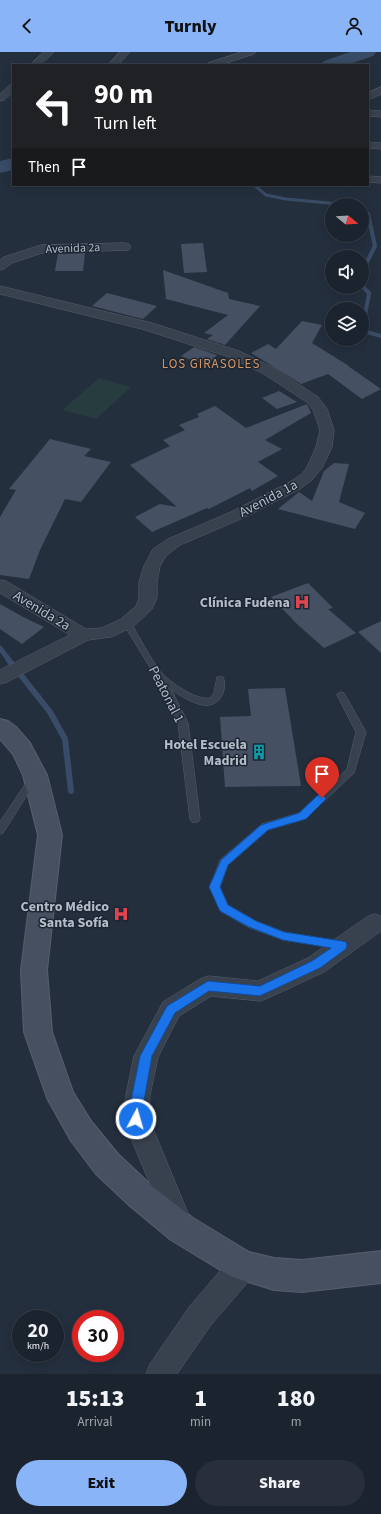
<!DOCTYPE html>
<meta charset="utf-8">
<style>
:root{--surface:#1b232e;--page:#282f3a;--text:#f1f3f6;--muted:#a0a4aa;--line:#39404a;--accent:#8ab4f8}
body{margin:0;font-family:"Source Sans 3",sans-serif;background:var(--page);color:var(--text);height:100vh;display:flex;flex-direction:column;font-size:15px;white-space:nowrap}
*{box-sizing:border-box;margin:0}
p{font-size:13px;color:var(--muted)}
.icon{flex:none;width:22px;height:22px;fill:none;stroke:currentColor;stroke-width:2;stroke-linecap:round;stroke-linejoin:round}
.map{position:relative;height:1322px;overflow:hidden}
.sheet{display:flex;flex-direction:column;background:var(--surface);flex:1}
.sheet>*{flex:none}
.top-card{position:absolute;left:12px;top:12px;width:357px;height:122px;border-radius:0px;box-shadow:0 2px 10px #0003,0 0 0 1px var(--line);background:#202124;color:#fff;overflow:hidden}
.needle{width:26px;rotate:108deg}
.buttons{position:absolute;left:325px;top:146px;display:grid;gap:8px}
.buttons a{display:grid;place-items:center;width:44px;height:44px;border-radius:50%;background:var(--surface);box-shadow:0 2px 10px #0003,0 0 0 1px var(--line);font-size:20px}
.speed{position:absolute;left:12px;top:1258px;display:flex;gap:8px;font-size:20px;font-weight:700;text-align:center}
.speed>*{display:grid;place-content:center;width:52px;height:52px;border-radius:50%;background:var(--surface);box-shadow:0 2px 10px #0003,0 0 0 1px var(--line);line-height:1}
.speed small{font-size:10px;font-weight:400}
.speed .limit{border:6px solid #d22;background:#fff;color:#111}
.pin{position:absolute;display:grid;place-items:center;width:34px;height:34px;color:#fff;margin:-41px -17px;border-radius:50% 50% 50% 0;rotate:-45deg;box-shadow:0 0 4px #0007}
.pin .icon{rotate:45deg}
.me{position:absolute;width:44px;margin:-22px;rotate:6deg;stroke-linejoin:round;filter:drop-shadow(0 0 3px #0008)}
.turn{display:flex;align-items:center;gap:14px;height:84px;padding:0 16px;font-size:18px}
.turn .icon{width:52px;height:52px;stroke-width:2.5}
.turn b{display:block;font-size:28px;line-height:34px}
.then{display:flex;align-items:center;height:38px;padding:0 16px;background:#0003;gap:8px;font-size:15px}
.eta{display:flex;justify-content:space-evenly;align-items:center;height:68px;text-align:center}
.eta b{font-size:24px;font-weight:800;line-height:28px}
.action{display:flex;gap:8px;margin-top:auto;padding:8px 16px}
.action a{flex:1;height:46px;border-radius:24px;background:var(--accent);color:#111;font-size:16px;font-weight:800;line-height:46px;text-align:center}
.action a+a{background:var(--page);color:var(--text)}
header{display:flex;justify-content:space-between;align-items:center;height:52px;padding:0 16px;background:var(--accent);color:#111;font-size:18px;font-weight:800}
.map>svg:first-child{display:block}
.green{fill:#263c3f}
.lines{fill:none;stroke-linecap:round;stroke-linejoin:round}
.stream-far3{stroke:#394c67;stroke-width:3}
.stream-far2{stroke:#394c67;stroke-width:4}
.stream-far1{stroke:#394c67;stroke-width:5}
.stream{stroke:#394c67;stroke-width:6}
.river{fill:#394c67;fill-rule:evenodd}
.building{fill:#455162}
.lane-casing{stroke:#565f6c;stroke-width:1}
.street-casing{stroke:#565f6c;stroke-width:1}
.secondary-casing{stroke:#565f6c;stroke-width:2}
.lane{fill:#38414e;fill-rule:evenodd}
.street{fill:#38414e;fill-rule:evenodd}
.secondary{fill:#465061;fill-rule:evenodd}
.route{fill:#1a73e8;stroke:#114b97}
.labels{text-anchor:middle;stroke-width:3;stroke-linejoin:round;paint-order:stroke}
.far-street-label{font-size:12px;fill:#b4bcc9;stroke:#1d2633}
.far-neighbourhood-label{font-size:13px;letter-spacing:1px;fill:#d59563;stroke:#1d2633}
.street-label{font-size:14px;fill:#b4bcc9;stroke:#1d2633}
.poi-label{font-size:14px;font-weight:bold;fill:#b4bcc9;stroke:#1d2633;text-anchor:end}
</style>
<header><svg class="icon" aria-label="back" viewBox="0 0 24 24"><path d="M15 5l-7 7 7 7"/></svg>Turnly<svg class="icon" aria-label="person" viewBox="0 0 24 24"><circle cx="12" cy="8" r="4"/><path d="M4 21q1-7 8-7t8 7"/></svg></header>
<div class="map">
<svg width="381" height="1322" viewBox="0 0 381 1322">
<rect width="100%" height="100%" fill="#242f3e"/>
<path class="green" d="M99 326 131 335 96 367 62 358Z"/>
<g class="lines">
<path class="stream-far3" d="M254 133 266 143 286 147 350 153"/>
<g class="stream-far2">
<path d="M362 158 368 162 375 194 362 220"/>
<path d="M362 234 369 241 363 275 367 280 381 284"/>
</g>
<path class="stream-far1" d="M0 596 9 608"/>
<path class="stream" d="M8 607 50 660 65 687 71 739"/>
<g class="river">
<path d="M350 0H376L373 4 347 13H321L324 9Z"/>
<path d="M13 106V118L0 121V109Z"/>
</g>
</g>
<g class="building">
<path d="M203 191 207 220 184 221 181 192Z"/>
<path d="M85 201 83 219H55L58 202Z"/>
<path d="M163 218 228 241 229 247 260 254 225 293 207 287 213 283 204 281 228 263 166 247Z"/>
<path d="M107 241 157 254 143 267 92 254Z"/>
<path d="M302 269 322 273 312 291 349 314H348L381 337 362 347 328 322 301 332 251 301 268 292 276 297Z"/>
<path d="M194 295 217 303 207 314 181 304Z"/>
<path d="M279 339 297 350 277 357 262 346Z"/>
<path d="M307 352 311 361 265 388 282 397 258 410 278 424 252 439 250 436 209 457 207 456 152 480 135 465 160 452 177 455 130 413 170 394 163 388 185 378 179 373 199 365 197 362 215 354 246 376Z"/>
<path d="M50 387 91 397 84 404 111 410 81 450 65 447 40 498 29 527 0 523V465L16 438 9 437Z"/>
<path d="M334 411 349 412 339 450 365 461 355 477 278 457 299 440 312 449 324 419Z"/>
<path d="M308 531 333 556 328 557 356 581 324 596 297 572 271 545Z"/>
<path d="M0 552 23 565 44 575 22 592 0 577Z"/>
<path d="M381 569V601L358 580Z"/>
<path d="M285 636 301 734 225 735 220 665 251 664 248 637Z"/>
</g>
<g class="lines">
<g class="lane-casing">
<g id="lane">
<path d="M127 568 130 569C140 586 149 605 161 620 169 630 197 649 210 646L214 641 217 625H223C225 629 225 638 222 643 212 665 183 646 171 637L188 671 200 767 198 770H192L190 767 178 671 159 630 123 571Z"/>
<path d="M341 640 344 641 366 680 354 721 305 767 268 778 228 813 220 835 228 853 256 869 284 880 345 890 346 893 345 896 341 897 283 888 248 875 220 859 210 835 220 808 262 772 299 761 347 717 356 680 337 643Z"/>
<path d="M33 724 36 725 38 727 36 729 3 781 0 782V770L30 725Z"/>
</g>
</g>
<g class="street-casing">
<g id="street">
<path d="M44 0H54L40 13H30Z"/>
<path d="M120 0H130L118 13H108Z"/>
<path d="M242 0H256L254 2 220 13H206L208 11Z"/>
<path d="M13 32V40L4 48 0 49V42L10 33Z"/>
<path d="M381 35V42L368 48V41Z"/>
<path d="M368 58 381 59V65L368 64Z"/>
<path d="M368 90 381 91V97L368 96Z"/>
<path d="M368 124 381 125V131L368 130Z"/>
<path d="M125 191 129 192 131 195 129 198 42 201 12 211 4 217 0 218V208L4 205 41 193Z"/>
<path d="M0 234 152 271 239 299 274 316 318 345 327 357 334 378 332 395 322 416 312 428 300 437 243 466 180 493 166 504 160 514 157 530V546L152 557 133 575 111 585 88 588 7 630 0 632V618L70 583 0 541V528L6 529 86 577 102 576 121 567 136 554 139 546V530L144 514 153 497 168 487 231 460 288 431 302 422 307 415 316 395 320 378 313 358 308 351 264 322 229 305 142 277 0 242Z"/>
<path d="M375 862 381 864V879L324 920 268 946 260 949 211 944 179 964 158 1005 150 1043 149 1067 192 1171 188 1180 179 1184 170 1180 123 1067 126 1043 134 1004 163 950 200 927 208 924 258 929 308 906 367 865Z"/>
<path d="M243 1200 253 1204 257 1214 253 1224 210 1274 177 1322H146L150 1312 190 1254 233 1204Z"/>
</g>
</g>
<g class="secondary-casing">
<path id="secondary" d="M0 667 8 669 16 675 30 691 40 710 47 723 62 783 47 918 52 980 73 1040 91 1069 118 1102 152 1134 193 1166 249 1200 274 1206 302 1208 381 1199V1231L302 1240 274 1238 232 1225 171 1188 130 1154 96 1122 71 1089 47 1046 24 980 21 918 38 783 23 723 13 702 0 687Z"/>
</g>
<use href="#lane" class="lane"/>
<use href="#street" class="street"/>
<use href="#secondary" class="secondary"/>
</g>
<path class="route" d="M322 742 326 746 325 748 306 767 268 778 228 813 220 835 228 853 256 869 284 880 342 889 346 890 347 893 346 897 320 916 264 942 260 944 209 939 175 961 152 1004 140 1071 136 1072 131 1071 129 1067 132 1043 140 1004 167 954 208 929 260 934 312 909 331 896 283 888 249 875 220 859 209 835 221 808 261 773 299 761 318 743Z"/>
<defs>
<g id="hospital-bare" transform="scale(1.2)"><path d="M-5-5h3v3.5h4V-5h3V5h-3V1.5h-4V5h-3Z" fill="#e0444e" stroke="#1d2633" stroke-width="2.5" paint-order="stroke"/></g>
<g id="building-bare" transform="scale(1.2)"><path d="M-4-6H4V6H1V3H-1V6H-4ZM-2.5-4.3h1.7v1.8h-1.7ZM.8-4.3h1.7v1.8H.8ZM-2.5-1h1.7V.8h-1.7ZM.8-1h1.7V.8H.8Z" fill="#0f9aa8" stroke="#1d2633" stroke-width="2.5" paint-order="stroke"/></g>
</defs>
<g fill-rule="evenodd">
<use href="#hospital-bare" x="302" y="550"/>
<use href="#building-bare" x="259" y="700"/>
<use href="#hospital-bare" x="121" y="862"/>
</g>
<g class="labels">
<g class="far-street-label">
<text transform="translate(73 196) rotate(-2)" y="4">Avenida 2a</text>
</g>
<g class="far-neighbourhood-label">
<text x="211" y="316">LOS GIRASOLES</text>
</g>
<g class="street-label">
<text transform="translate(268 446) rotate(-28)" y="5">Avenida 1a</text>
<text transform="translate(42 558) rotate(31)" y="5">Avenida 2a</text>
<text transform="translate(167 642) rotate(63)" y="5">Peatonal 1</text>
</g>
<g class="poi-label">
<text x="290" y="555">Clínica Fudena</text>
<text x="247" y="697">Hotel Escuela<tspan x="247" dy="16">Madrid</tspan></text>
<text x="109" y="859">Centro Médico<tspan x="109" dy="16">Santa Sofía</tspan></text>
</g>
</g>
</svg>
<div class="buttons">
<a><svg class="needle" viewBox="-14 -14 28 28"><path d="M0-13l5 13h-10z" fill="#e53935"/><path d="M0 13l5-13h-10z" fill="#a0a4aa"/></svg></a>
<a><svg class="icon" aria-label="sound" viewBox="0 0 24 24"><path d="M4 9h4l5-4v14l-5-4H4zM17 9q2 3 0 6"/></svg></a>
<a><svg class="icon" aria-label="layers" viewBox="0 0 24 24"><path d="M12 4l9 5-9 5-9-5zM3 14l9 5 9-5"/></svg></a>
</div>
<div class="speed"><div>20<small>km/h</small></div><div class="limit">30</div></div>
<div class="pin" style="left:322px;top:746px;background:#d93025"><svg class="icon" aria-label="arrive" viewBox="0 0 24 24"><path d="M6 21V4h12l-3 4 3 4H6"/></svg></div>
<svg class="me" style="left:136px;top:1067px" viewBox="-20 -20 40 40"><circle r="17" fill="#1a73e8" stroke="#fff" stroke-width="3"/><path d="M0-11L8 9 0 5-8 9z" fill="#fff"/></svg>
<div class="top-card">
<div class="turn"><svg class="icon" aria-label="left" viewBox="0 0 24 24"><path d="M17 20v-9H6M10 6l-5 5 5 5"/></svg><div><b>90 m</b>Turn left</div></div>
<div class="then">Then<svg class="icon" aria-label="arrive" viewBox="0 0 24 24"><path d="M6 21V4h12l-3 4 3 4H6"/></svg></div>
</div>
</div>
<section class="sheet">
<div class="eta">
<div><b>15:13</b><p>Arrival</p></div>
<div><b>1</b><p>min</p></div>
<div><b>180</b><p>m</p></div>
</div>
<div class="action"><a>Exit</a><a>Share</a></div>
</section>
